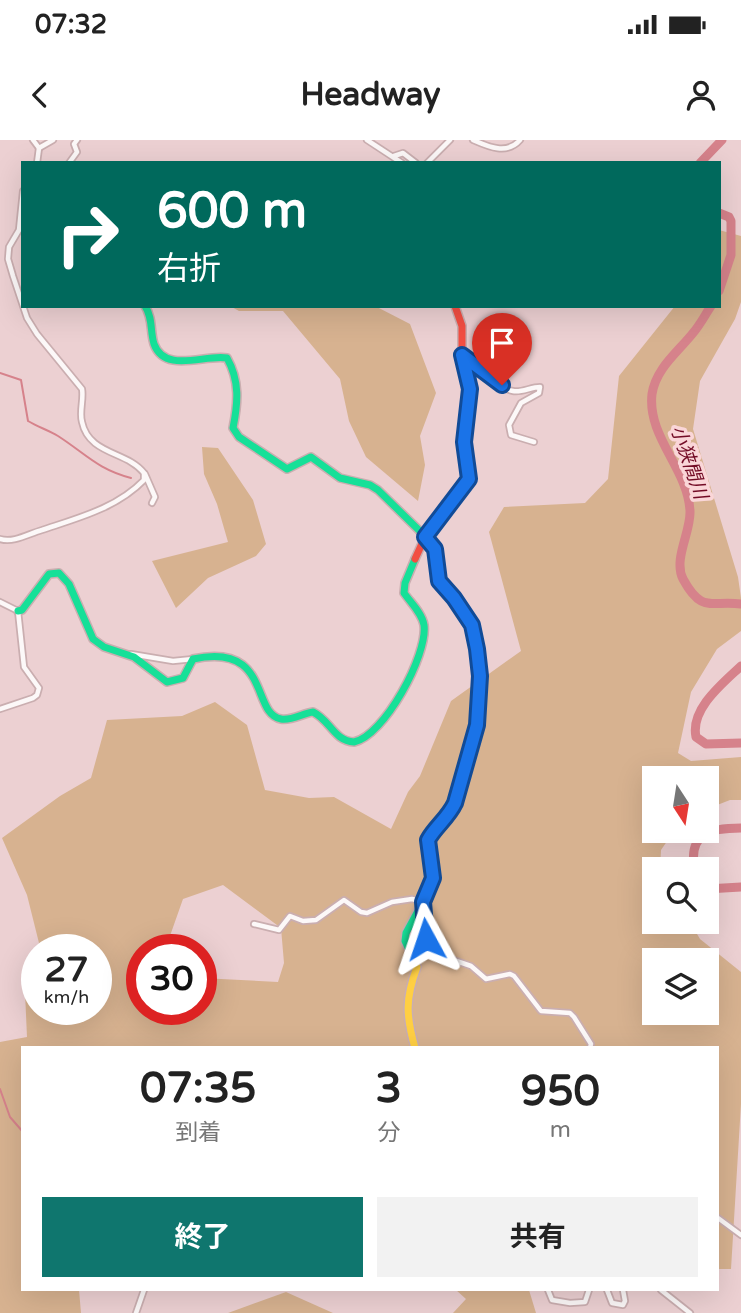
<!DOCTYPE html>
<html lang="ja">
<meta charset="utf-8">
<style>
:root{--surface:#fff;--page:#f2f2f2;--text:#222;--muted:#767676;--accent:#0f766e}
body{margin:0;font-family:"Varela Round","Noto Sans JP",sans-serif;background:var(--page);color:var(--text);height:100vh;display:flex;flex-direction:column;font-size:26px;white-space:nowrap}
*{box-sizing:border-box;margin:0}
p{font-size:23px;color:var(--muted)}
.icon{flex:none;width:38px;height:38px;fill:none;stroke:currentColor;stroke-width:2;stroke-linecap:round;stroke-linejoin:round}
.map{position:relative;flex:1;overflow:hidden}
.drawer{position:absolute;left:21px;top:906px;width:698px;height:245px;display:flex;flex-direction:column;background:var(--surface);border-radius:0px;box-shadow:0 7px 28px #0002}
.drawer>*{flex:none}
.hud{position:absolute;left:21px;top:21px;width:700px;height:147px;border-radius:0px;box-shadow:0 7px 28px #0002;background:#00695c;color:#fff;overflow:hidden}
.needle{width:46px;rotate:168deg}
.buttons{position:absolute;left:642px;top:626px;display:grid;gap:14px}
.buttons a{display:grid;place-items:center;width:77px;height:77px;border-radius:0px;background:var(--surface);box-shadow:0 7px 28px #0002;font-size:35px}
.speed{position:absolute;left:21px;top:794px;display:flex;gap:14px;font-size:35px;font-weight:700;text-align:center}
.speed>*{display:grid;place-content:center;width:91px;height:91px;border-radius:50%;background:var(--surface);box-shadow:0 7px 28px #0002;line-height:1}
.speed small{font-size:18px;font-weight:400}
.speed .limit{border:10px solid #d22;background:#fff;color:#111}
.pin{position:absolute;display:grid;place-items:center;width:60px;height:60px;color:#fff;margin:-72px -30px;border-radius:50% 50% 50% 0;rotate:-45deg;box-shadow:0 0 7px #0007}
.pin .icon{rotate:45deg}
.me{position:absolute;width:77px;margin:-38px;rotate:355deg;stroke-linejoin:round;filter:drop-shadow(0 0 5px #0008)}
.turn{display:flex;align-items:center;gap:24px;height:147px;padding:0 21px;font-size:32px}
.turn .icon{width:91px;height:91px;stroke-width:2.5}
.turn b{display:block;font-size:49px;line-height:60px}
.eta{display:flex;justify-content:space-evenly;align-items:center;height:119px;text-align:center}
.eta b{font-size:42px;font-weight:700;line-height:49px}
.cta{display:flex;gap:14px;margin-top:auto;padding:14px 21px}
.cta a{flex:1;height:80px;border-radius:0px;background:var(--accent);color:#fff;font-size:28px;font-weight:700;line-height:80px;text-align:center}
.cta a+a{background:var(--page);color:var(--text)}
.status{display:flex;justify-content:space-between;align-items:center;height:49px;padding:0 35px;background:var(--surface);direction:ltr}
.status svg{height:19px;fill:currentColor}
header{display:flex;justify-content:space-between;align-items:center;height:91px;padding:0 21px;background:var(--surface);font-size:32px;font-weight:700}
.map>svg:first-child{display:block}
.green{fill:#d7b290;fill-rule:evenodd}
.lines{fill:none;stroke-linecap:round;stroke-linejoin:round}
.stream{stroke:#d6828b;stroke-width:2}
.river{stroke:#d6828b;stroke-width:9}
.street-casing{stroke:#caaeb0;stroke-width:8}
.fast-casing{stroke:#caaeb0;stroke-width:10}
.slow-casing{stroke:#caaeb0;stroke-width:10}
.jam-casing{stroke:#caaeb0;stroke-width:10}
.street{stroke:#fcf8f8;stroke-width:4.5}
.fast{stroke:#16e098;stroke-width:7}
.slow{stroke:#ffcf43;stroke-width:7}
.jam{stroke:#f24e42;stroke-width:7}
.route-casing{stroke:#114b97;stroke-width:18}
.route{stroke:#1a73e8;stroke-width:12}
.labels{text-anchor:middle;stroke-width:7;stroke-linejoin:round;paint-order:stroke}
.water-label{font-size:19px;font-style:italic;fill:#730b25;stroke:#fad6d8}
</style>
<div class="status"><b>07:32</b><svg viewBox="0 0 49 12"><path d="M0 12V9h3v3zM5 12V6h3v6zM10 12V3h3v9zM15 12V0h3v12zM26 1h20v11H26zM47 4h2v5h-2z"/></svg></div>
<header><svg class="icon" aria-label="back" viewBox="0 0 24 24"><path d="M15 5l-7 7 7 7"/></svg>Headway<svg class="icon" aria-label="person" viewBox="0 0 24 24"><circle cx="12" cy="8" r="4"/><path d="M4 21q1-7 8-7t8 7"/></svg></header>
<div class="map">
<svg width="741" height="1173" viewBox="0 0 741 1173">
<rect width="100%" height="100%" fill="#ecd0d2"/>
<g class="green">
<path d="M719 90 741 96V162L735 179 700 241 693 289 738 437 741 458V491L717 509 691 552 678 613 691 621 741 617V660H730L707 669V639H654V691H674L661 710 660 730H654V782H690L700 799 741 832V964L731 1129H718V908H23V1150H79L81 1173H0V902L27 897 25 852 37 811V870H96V810H37L39 803 27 755 2 698 60 656 91 638 107 580 182 576 215 562 247 585 265 650 309 658 334 657 391 689 408 652 420 636 451 561 521 511 489 392 504 367 585 363 608 339 619 236 675 166H719ZM223 745 281 788 284 823 278 842 201 838V870H142V810H165L183 759ZM654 821H707V873H654Z"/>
<path d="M230 166H375L410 184 436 253 420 296 425 325 418 361 366 317 349 281 340 239 283 171H239Z"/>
<path d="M202 307 218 308 253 360 266 404 256 416 208 438 176 468 152 421 228 402 217 364 204 334Z"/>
<path d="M456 1150H529L536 1173H453L466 1159Z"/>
<path d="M286 1152 333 1173H228Z"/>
</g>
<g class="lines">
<g class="stream">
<path d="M0 233 21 240 28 281C38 287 48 290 58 296 86 314 97 329 131 338"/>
<path d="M0 949 10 977 23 992"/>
</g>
<g class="river">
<path d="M700 23 722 0"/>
<path d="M719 73 729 77 731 81V115L719 151"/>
<path d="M711 166C705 175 700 185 693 193 678 212 656 228 652 254 647 297 688 329 690 371 691 392 673 419 683 439 702 474 711 460 741 464"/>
<path d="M741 526C723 543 690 569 696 597L706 604 741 603"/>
<path d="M695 730C687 693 711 688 741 688"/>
<path d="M707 749 741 747"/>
</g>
<g class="street-casing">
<g id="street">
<path d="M33 0 39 8 37 23"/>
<path d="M367 0 402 23"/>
<path d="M473 0C489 7 507 15 520 0"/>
<path d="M39 8 53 0"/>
<path d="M394 16 403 13 416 23"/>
<path d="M69 23 77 12 74 4 77 0"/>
<path d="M427 23 450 0"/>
<path d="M463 215C475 226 497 248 513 251 521 253 531 247 540 247L539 253 521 263 509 285 511 295 534 302"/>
<path d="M145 334 155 357 152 363"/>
<path d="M0 399C14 403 28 394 42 390 78 378 117 368 144 340V333C127 311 89 315 82 282 79 272 84 259 82 249L37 194 27 178 13 136 8 119 9 107 19 90 23 51"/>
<path d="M0 462 18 471 24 527 39 548 37 555 33 558 0 569"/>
<path d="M131 514 173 521 193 519"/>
<path d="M254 784 279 790 290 776 303 781 316 780 344 760 361 772 367 773 392 762 412 759 423 762 428 807 436 814 471 826 486 839 510 834 514 836 541 871 570 873 574 877 591 904 590 908"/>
<path d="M718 1078 741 1095"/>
<path d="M548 1150 552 1160 570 1163 585 1162 589 1150"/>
<path d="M607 1150 612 1163 623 1165 625 1161 623 1150"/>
<path d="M661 1150 690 1173"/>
<path d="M136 1173 144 1150"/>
</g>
</g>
<g class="fast-casing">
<g id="fast">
<path d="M145 166C153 178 150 191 154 204 165 234 205 214 227 218 240 241 238 263 233 288L239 297 287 329 311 317 340 338 370 345 378 350 433 404 437 417 439 441 454 458 474 491 479 536 477 585 455 663 428 700 433 738 430 749 406 793 405 801 413 818"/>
<path d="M18 471 22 470 49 434 59 433 69 444 93 499 104 507 134 517 167 542 183 538 193 519C271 502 251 574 281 579 292 581 303 573 313 572 330 580 334 601 354 602 384 596 428 515 424 485 422 473 411 463 404 453L405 443 415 419"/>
</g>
</g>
<g class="slow-casing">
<path id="slow" d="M413 818 417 827C405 859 406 876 415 908"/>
</g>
<g class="jam-casing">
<path id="jam" d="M415 419 425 397 469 339 464 302 470 249 462 215V186L455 166"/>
</g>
<use href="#street" class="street"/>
<use href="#fast" class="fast"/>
<use href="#slow" class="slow"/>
<use href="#jam" class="jam"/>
</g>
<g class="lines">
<g class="route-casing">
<path id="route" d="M426 799 423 762 433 738 428 700C435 687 448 678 455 663L477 585 480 536 477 509 472 485 454 458 439 441 435 409 425 397 469 339 464 302 470 249 462 215 502 245"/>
</g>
<use href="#route" class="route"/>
</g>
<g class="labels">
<g class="water-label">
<text transform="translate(690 322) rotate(71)" y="7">小狭間川</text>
</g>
</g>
</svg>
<div class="buttons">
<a><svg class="needle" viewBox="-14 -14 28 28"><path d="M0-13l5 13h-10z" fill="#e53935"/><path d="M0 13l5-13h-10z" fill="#767676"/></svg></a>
<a><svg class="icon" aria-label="search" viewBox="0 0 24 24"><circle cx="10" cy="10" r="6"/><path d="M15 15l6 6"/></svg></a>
<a><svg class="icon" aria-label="layers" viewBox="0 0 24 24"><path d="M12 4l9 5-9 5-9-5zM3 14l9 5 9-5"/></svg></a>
</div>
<div class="speed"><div>27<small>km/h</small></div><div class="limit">30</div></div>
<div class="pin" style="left:502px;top:245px;background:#d93025"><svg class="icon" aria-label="arrive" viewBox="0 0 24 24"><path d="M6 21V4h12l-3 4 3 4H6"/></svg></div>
<svg class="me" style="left:426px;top:799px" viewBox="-20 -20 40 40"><path d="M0-17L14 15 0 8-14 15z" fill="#1a73e8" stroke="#fff" stroke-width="4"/></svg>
<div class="hud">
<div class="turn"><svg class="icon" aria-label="right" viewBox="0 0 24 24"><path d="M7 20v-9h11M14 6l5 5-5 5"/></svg><div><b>600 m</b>右折</div></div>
</div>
<section class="drawer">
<div class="eta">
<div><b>07:35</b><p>到着</p></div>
<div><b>3</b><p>分</p></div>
<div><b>950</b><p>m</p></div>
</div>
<div class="cta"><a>終了</a><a>共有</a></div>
</section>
</div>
